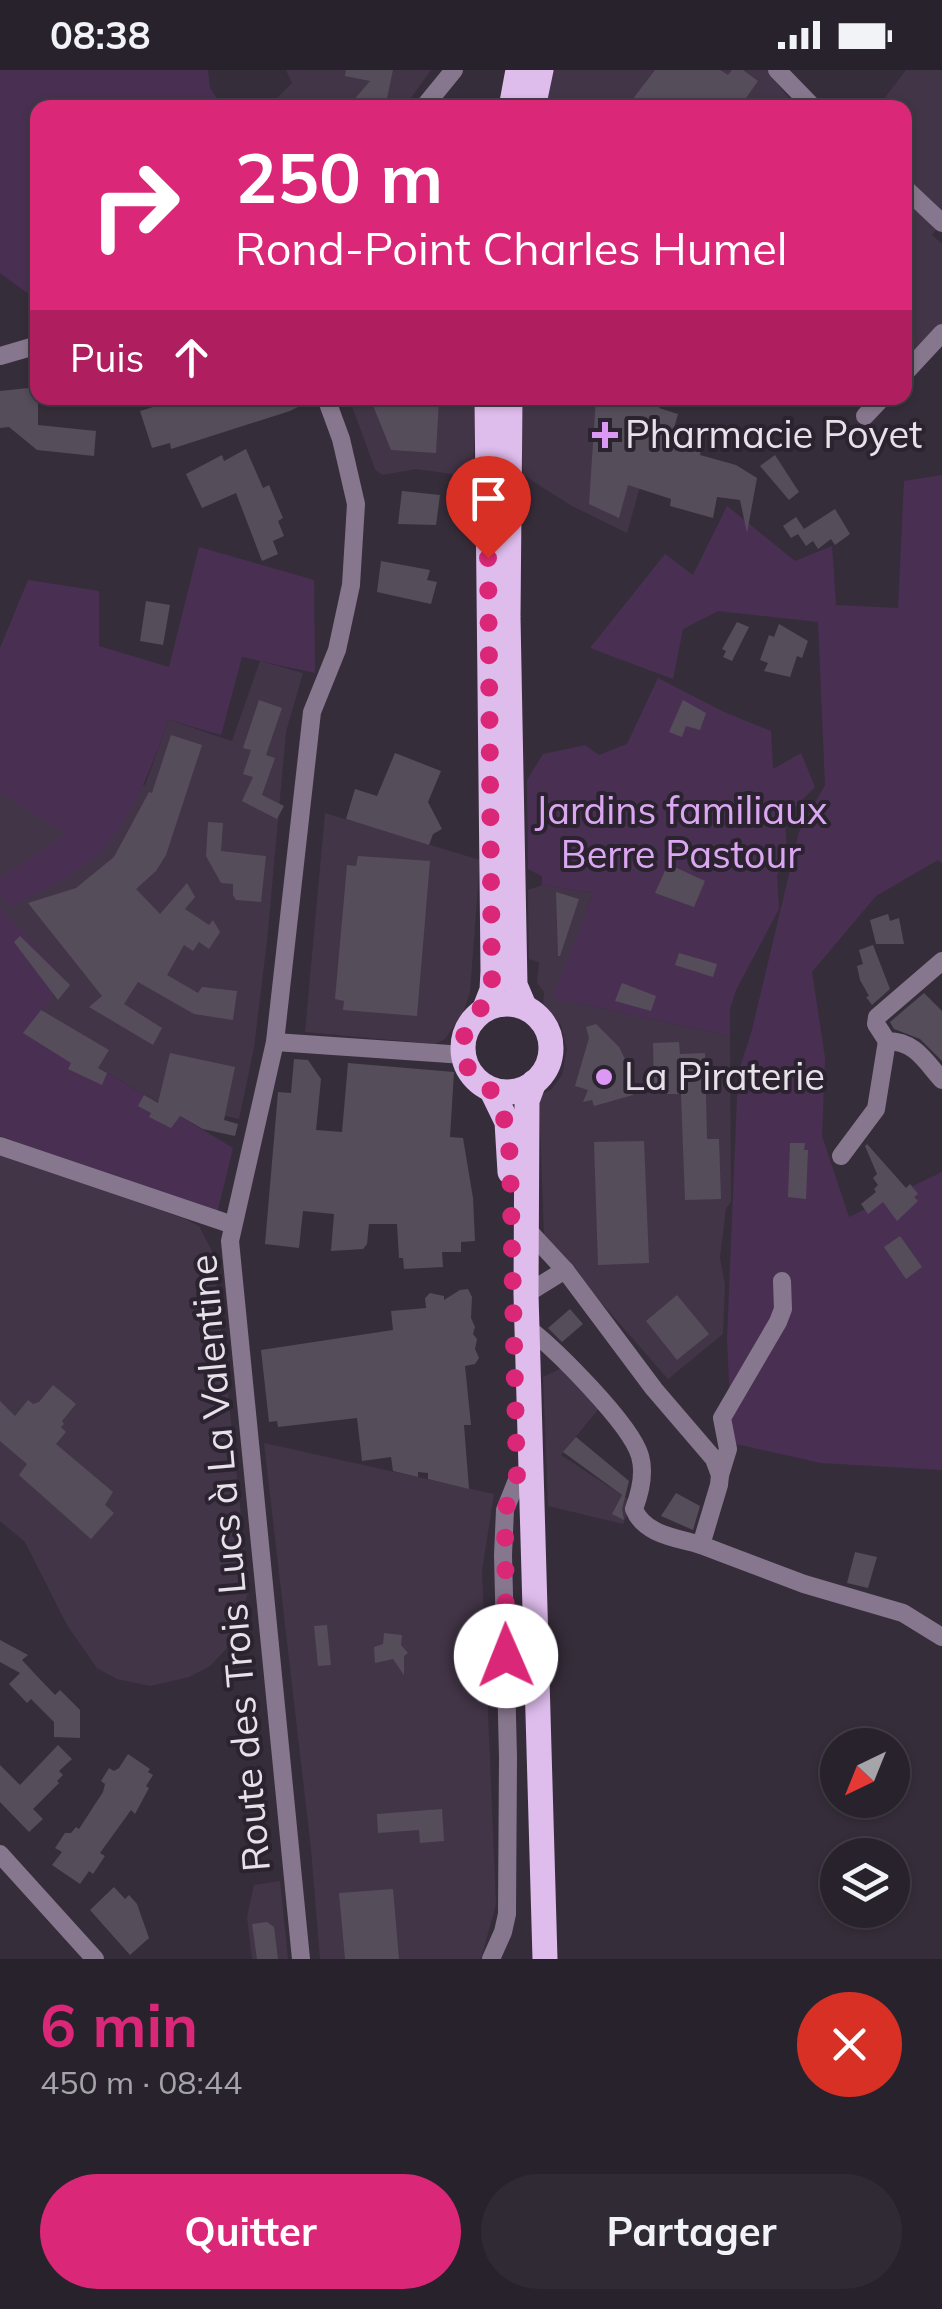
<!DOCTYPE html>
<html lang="fr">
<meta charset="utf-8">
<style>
:root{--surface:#28222c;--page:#302a34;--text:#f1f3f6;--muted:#a5a4a9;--line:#443f48;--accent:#db2777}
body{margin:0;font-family:Mulish,sans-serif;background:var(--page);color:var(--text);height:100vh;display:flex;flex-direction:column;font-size:38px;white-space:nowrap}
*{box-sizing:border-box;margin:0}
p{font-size:32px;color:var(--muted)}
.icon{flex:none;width:55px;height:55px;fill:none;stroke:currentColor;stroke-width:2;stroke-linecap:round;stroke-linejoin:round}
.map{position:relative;height:1889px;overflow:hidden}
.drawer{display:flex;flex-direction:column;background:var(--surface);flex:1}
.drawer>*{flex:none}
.hud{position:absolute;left:30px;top:30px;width:882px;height:305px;border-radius:20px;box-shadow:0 2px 8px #0004,0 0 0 2px var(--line);background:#db2777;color:#fff;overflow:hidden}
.needle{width:65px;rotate:223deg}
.fabs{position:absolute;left:820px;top:1658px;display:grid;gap:20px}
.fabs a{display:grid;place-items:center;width:90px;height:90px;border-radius:50%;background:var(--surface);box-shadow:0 2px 8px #0004,0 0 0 2px var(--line);font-size:50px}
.pin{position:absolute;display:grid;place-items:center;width:85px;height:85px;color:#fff;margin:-102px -42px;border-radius:50% 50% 50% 0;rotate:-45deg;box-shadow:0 0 10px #0007}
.pin .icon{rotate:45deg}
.me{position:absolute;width:110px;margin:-55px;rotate:359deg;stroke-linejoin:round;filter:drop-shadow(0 0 8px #0008)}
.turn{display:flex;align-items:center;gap:35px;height:210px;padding:0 40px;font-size:45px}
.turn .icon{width:130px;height:130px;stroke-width:2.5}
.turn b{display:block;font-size:70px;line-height:85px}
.then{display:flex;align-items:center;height:95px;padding:0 40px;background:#0003;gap:20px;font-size:38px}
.round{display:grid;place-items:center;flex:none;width:105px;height:105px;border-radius:52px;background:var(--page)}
.head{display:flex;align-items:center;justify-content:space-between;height:170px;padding:0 40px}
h1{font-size:60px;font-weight:700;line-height:75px;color:var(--accent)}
.primary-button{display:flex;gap:20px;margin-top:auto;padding:20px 40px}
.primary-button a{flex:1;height:115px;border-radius:60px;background:var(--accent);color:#fff;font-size:40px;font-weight:700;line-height:115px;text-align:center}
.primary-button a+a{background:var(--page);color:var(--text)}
.status{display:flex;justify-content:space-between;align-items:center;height:70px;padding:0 50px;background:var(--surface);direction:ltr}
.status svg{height:28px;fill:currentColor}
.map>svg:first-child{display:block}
.built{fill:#423547}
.green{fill:#493053}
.building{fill:#564d5a}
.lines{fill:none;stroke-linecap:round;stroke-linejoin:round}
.minor{stroke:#87778e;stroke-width:18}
.primary{stroke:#debcec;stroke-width:25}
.route{stroke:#db2777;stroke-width:18;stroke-dasharray:0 32.4}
.poi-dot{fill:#db99f5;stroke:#2c2330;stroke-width:4}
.labels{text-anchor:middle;stroke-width:8;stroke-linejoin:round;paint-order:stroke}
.poi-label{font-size:38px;fill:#e7e1ea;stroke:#2c2330;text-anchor:start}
.park-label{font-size:38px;fill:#dca7f2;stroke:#2c2330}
.street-label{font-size:38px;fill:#e7e1ea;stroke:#2c2330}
</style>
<div class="status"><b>08:38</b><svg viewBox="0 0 49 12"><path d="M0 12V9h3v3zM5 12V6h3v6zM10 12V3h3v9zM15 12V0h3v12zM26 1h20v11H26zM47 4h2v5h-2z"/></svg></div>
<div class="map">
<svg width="942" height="1889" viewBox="0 0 942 1889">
<rect width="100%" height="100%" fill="#362d3a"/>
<g class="built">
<path d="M286 0H431L408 32 432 37 267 38 292 13Z"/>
<path d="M553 0H767L796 37 544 38Z"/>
<path d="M906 0H942V151L932 165 942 174V256L905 296V38H877Z"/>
<path d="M349 328H476L473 407 416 399 382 405 375 399Z"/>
<path d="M523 328H653L658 353 627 463 572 436 523 405 521 354Z"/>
<path d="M260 591 303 603 286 662 267 871 254 978 239 1049 209 1042 204 1060 28 956 64 910 0 837V710L145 715 169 650 232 671Z"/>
<path d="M325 743 480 790 470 922 463 943 445 969 435 974 305 962Z"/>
<path d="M542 815 593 823 554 928 730 966 731 1132 726 1138 720 1188 725 1214 723 1264 668 1309 544 1167 539 1025 551 1020 562 1005 567 979 561 955 543 937 544 922 537 913 539 892 529 889 528 820Z"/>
<path d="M0 1084 185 1149 199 1156 213 1183 249 1520 230 1575 210 1596 189 1607 150 1616 117 1609 97 1598 67 1555 25 1472 0 1451Z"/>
<path d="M564 1297 600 1337 561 1385 632 1432 623 1454 548 1436 543 1307Z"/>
<path d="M264 1373 494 1424 482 1501 496 1834 481 1889H320L311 1779Z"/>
<path d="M280 1811 288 1889H252L247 1847 254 1815Z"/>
</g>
<g class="green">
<path d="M0 0H208L210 18 223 37 38 38 37 230 0 203Z"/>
<path d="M942 405V793L938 790 876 826 812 902 825 988 822 1066 849 1147 942 1102V1400L821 1393 732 1373 727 1270 738 1004 752 960 799 762 825 715 818 552 718 541 683 559 673 609 590 578 665 484 693 505 727 436 795 491 832 476 836 535 898 538 904 411Z"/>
<path d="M199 477 314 510 315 603 242 587 221 665 169 650C153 692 132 751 99 783 73 807 42 821 11 837L0 826V808L66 764 0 723V578L28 510 99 521V576L169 597Z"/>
<path d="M658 608 724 642 771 661 773 699 801 683 815 717 785 747 787 788 777 805 779 839 736 920 730 939V966L553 928 593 823 542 815V806L528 799 527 710 543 684 585 675 599 685 627 674Z"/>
<path d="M0 837 65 910 29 956 233 1078 217 1144 0 1066Z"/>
</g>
<g class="building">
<path d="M346 0H393L385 38H347L370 11 345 6Z"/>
<path d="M655 0H720L728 5 732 0H743L758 11 739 38H626Z"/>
<path d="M38 317V355L96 361 94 386 37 380 9 357 0 358V321Z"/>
<path d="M183 328H314V329L290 341 171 379 170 373 152 378 140 341Z"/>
<path d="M370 328H439L436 383 391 380Z"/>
<path d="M596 328H664L659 338 678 344 670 372 701 380 700 385 736 395 757 408 747 463 740 430 717 427 713 448 670 436 671 429 628 415 619 448 589 434Z"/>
<path d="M246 379 263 418 269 415 283 448 278 451 284 466 273 471 278 484 262 491 236 423 202 438 186 404 222 385 224 391Z"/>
<path d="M775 385 799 422 789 430 760 396Z"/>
<path d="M402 421 440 425 436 455 398 454Z"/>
<path d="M835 439 850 464 835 475 831 469 818 479 813 471 806 476 798 464 791 468 783 456 796 447 804 459Z"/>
<path d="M381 491 430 500 427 510 437 512 431 534 377 522Z"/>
<path d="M146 531 170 535 163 575 140 571Z"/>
<path d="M737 552 749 557 732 591 723 587 726 581 722 579Z"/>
<path d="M779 554 808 571 802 588 797 586 790 607 764 601 768 593 760 590 769 565 774 567Z"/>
<path d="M259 630 282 638 266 685 275 688 262 725 284 736 277 749 242 731 253 707 243 704 251 680 243 678Z"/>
<path d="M683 630 706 643 700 660 686 656 682 667 669 662Z"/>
<path d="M171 665 202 675 166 785 156 801 136 819 160 844 187 813 195 827 185 839 209 855 213 850 220 862 209 879 199 872 193 881 184 875 167 905 198 923 202 917 237 921 233 950 194 944 138 912 124 934 162 958 153 975 89 937 102 926 28 833 76 818 114 787 149 722 152 723Z"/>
<path d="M395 683 441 701 428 732 442 759 433 764 429 775 346 749 355 719 377 726Z"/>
<path d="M208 752 223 753 221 781 266 786 261 832 236 830 233 825V814L221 813 206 786Z"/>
<path d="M358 786 430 791 417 946 343 940 344 931 335 929 347 795 356 796Z"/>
<path d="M668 794 705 811 694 837 655 823Z"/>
<path d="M556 822 579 829 560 886H558Z"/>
<path d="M888 844 890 851 899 848 904 874H876L870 850Z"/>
<path d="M20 866 70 915 58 930 14 872Z"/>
<path d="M873 875 890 919 872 935 866 927 869 926 860 910 857 896 863 894 859 880Z"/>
<path d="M679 883 717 894 713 907 675 895Z"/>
<path d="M622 913 656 926 651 941 615 931Z"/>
<path d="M924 923 942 941V991L920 969 894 959 890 952Z"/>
<path d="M41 940 109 980 98 998 107 1003 102 1015 68 999 71 993 23 963Z"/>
<path d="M596 954 619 977 632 1003 633 1025 594 1036 592 1030 583 1032 588 1020 575 1016 589 968 586 957Z"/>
<path d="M679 972 680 984 705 983 707 1069H719L721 1129 685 1130 681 1024H660L654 1016 653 973Z"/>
<path d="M170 983 235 997 224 1050 238 1054 235 1066 203 1059 180 1046 171 1058 149 1047 151 1043 138 1036 144 1025 158 1033Z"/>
<path d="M294 989 308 990 321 1009 316 1060 342 1062 348 993 454 1002 450 1067 463 1068 473 1128 475 1171 461 1172V1182H442L443 1197 404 1199 403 1188H399L397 1154H369L367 1174 363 1179 331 1181 334 1144 303 1141 299 1178 265 1174 278 1022 291 1023Z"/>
<path d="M644 1071 649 1193 598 1195 594 1072Z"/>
<path d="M790 1073H805L804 1080H808L806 1129 788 1127Z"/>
<path d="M867 1074 906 1118 910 1114 918 1124 914 1127 918 1131 897 1151 883 1132 868 1144 861 1134 876 1122 874 1119 878 1115 873 1108 877 1104 865 1076Z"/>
<path d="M900 1166 922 1197 906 1209 884 1177Z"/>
<path d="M468 1219 472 1227 471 1248 475 1257 473 1264 477 1269 475 1279 479 1288 475 1294 465 1296 471 1355H464L469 1419 428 1409V1403L418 1402V1407L393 1401 391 1387 362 1391 357 1348 278 1357 277 1351 269 1352 261 1280 393 1260 391 1241 426 1238 425 1228 430 1223 444 1226V1230L460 1220Z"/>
<path d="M677 1225 709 1264 677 1290 646 1251Z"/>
<path d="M570 1239 583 1254 562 1272 548 1258Z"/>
<path d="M53 1315 76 1334 62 1351 64 1354 61 1357 66 1362 56 1374 113 1422 105 1435 114 1443 91 1469 19 1405 27 1394 0 1371V1331L15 1346 28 1330 33 1334 39 1332Z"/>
<path d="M576 1367 629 1411 622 1439 624 1450 612 1444 622 1425 563 1382Z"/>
<path d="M676 1423 700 1436 693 1460 661 1446Z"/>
<path d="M855 1482 877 1487 868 1518 847 1513Z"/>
<path d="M327 1555 331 1595 318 1596 314 1556Z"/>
<path d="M384 1563 402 1565 401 1575 408 1583 404 1586V1605L393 1589 375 1593 374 1577 383 1574Z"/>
<path d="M0 1570 28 1585 22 1590 35 1604 55 1625 60 1620 80 1640V1668L54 1667V1652L31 1629 27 1633 9 1614 20 1603 0 1592Z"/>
<path d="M58 1675 72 1689 59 1701 63 1705 57 1711 59 1713 33 1739 43 1749 29 1762 0 1732V1695L20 1715Z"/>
<path d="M128 1684 150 1699 148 1702 153 1705 146 1716 149 1718 135 1744 131 1740 100 1783 105 1786 93 1804 89 1801 80 1814 52 1795 62 1782 55 1778 65 1763H71L76 1757 79 1759 103 1722 105 1714 101 1711 109 1698 114 1701 119 1698Z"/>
<path d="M442 1739 444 1771 420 1773 419 1760 378 1763 377 1744Z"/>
<path d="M114 1817 125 1829 129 1825 137 1834 149 1868 130 1885 90 1840Z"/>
<path d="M393 1819 399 1889H345L339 1823Z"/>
<path d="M267 1852 274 1857 278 1889H257L252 1854Z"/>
</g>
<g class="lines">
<g class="minor">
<path d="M777 0 814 38"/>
<path d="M423 38 454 0"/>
<path d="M905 118 942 153"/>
<path d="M0 286 38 275"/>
<path d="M905 303 942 263"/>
<path d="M865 346 882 328"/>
<path d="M942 891 877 947 876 954 887 971C915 971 925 991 942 1010"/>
<path d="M275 972 464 985"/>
<path d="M0 1076 233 1155"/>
<path d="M841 1086 876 1039 887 971"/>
<path d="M527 1159 565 1200 654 1319 714 1389 720 1405 719 1415 701 1475 804 1514 903 1543 942 1567"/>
<path d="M526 1224 565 1200"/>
<path d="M528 1258C555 1279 631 1354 640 1386 645 1403 640 1423 634 1439 644 1465 678 1468 701 1475"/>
<path d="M720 1405 728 1379 722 1348 778 1252 783 1239 782 1211"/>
<path d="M0 1784 95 1889"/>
<path d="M301 1889 230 1171 275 972 312 642 337 580 351 515 356 434 341 369 326 328"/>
<path d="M491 1889 503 1862 507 1844 508 1687 503 1485 505 1440 517 1410"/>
</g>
<g class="primary">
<path d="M511 38 518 0"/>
<path d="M533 38 541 0"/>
<path d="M510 328 508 547 515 915 524 936"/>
<circle cx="507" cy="978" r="44"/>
<path d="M485 938 492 920 493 901 487 328"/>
<path d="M534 1012 527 1031 526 1224 545 1889"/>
<path d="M492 1021 507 1052 510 1102"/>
</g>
</g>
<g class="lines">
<path class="route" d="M488 488 492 920C485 937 468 949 464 967 456 1005 484 1005 495 1027 506 1047 508 1065 510 1088L517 1410 505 1440 506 1586"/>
</g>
<g class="poi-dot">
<path d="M600 350h10v10h10v10h-10v10h-10v-10h-10v-10h10z"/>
<circle cx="604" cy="1007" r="10"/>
</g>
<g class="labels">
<g class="poi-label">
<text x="625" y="378">Pharmacie Poyet</text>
<text x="624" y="1020">La Piraterie</text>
</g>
<g class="park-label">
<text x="681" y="754">Jardins familiaux<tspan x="681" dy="44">Berre Pastour</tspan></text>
</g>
<g class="street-label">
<text transform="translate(230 1493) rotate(-95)" y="13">Route des Trois Lucs à La Valentine</text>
</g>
</g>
</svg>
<div class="fabs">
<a><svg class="needle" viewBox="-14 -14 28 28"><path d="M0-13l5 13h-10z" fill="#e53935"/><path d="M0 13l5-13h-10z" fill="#a5a4a9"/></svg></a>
<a><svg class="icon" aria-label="layers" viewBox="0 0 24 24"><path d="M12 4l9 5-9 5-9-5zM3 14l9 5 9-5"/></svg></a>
</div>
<div class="pin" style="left:488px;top:488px;background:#d93025"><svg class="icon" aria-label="arrive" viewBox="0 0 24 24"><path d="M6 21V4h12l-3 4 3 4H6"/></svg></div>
<svg class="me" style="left:506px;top:1586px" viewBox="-20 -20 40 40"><circle r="19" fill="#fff"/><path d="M0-13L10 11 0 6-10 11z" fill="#db2777"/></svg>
<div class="hud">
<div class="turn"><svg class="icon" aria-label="right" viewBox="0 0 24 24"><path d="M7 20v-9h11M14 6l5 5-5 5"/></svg><div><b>250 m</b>Rond-Point Charles Humel</div></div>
<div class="then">Puis<svg class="icon" aria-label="ahead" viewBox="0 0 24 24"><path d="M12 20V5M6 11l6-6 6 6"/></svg></div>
</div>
</div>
<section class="drawer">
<div class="head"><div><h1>6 min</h1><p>450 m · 08:44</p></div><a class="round" style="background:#d93025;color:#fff"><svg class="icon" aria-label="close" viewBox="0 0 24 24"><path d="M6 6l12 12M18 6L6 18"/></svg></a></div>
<div class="primary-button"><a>Quitter</a><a>Partager</a></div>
</section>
